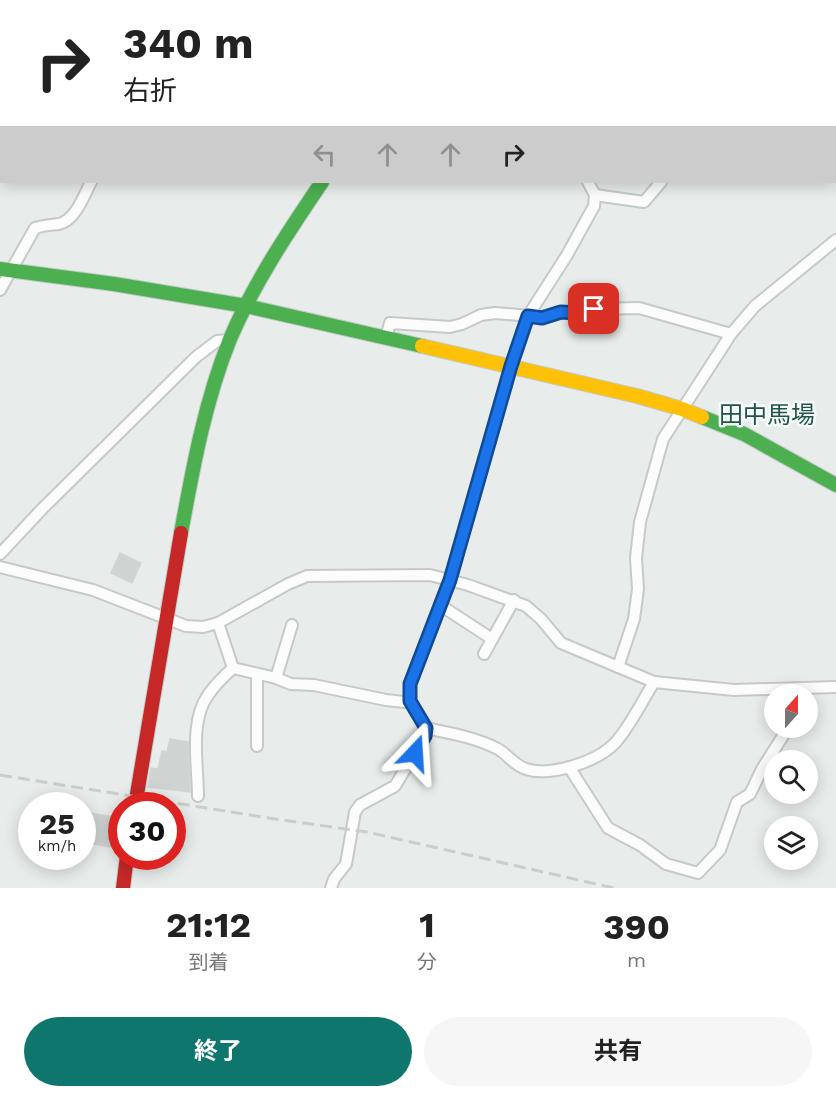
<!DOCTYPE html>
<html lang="ja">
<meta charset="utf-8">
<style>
:root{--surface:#fff;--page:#f6f6f6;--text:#222;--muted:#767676;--accent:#0f766e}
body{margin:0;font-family:"Work Sans","Noto Sans JP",sans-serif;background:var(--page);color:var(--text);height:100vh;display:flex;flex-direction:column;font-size:22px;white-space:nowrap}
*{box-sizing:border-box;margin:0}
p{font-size:20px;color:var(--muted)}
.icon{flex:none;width:33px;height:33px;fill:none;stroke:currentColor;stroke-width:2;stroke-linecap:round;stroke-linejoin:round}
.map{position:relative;height:888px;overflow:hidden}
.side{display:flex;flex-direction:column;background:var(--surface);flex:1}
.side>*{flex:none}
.hud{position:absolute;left:0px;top:0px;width:837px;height:183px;box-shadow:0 3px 15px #0003;background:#fff;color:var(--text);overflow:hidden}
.needle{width:39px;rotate:21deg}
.controls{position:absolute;left:764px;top:684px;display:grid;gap:12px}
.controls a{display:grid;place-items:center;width:54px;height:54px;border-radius:50%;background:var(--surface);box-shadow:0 3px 15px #0003;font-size:30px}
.speed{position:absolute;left:18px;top:792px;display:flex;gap:12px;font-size:30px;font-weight:700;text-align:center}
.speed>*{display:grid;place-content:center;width:78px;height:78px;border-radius:50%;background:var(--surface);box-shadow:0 3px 15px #0003;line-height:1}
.speed small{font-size:15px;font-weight:400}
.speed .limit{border:9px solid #d22;background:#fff;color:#111}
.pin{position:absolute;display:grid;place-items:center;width:51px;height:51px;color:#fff;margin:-26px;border-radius:12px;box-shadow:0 3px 9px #0006}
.me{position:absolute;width:66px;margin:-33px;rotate:20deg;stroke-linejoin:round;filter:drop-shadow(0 0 4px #0008)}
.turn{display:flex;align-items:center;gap:21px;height:126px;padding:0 24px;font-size:27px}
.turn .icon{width:78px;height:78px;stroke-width:2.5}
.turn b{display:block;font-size:42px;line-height:51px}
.lanes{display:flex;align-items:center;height:57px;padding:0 24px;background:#0003;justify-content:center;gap:30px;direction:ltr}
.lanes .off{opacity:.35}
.eta{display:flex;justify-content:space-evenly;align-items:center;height:102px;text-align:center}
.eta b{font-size:36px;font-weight:700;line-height:42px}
.cta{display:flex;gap:12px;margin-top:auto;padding:12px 24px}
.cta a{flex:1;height:69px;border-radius:36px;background:var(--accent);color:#fff;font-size:24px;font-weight:700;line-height:69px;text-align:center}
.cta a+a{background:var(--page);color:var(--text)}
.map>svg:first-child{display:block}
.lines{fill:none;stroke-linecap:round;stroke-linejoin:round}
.stream{stroke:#a9d4db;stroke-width:3}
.building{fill:#cfd4d2;stroke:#d1d6d4;stroke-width:1.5}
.street-casing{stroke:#c5cac8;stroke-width:14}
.fast-casing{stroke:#c3cbc8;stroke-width:16}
.slow-casing{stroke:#c3cbc8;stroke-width:16}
.jam-casing{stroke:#c3cbc8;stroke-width:16}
.street{stroke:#fcfcfc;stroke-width:10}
.fast{stroke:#4caf50;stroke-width:14}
.slow{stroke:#ffc107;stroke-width:14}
.jam{stroke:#c62828;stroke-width:14}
.rail{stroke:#c9cdcc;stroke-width:3;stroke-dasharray:12 6;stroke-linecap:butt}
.route-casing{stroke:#114b97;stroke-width:15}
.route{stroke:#1a73e8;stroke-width:10}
.labels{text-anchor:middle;stroke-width:5;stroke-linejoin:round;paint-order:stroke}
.quarter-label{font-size:24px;fill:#1f5548;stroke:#f7fbf9}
</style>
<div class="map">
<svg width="836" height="888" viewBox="0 0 836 888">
<rect width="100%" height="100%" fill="#e8edeb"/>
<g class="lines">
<g class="stream">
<path d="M515 0 523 2"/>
<path d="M836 133V134"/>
</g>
</g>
<g class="building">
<path d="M120 553 141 563 132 583 111 573Z"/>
<path d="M170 739 188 742 190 792 148 787 151 768 158 769 162 751 167 752Z"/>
<path d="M82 812 121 818 116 848 82 842Z"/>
</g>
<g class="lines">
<g class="street-casing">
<g id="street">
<path d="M50 0V2"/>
<path d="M492 0 496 2"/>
<path d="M316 2V0"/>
<path d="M631 2 632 0"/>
<path d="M827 2 829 0"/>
<path d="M595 195 644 202 661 182"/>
<path d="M0 290 35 228C44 225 51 225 59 224 76 220 84 195 91 182"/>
<path d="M386 338 390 323 450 327 462 324 481 315 495 313 542 317 561 312 577 313 594 309 639 308 731 334"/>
<path d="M0 554 42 509 196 357 217 341 230 340"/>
<path d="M0 567 93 590 186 626 203 627 218 623 288 584 307 576 430 575 468 585 526 606 541 619 561 643 654 682 734 690 836 687"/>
<path d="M440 605 492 639"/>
<path d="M218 623 233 668 276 678 291 684 314 685 386 700 404 702 410 701"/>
<path d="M484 654 514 600"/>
<path d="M618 667 634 619 638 589 636 558 640 522 663 439 731 334 755 306 836 240"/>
<path d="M276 678 292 625"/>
<path d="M426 728C449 733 474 737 496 748 507 753 513 765 526 769 550 777 597 762 615 743 629 728 643 700 654 682"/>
<path d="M257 746V674"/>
<path d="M569 767 608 828 640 845 666 864 698 873 720 850 737 802 750 794 762 769 788 728"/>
<path d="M198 796C198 765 189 722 208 695 215 685 224 676 233 668"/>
<path d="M331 888 334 879 346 864 355 812 360 805 395 786 425 736 426 728 410 701V684L450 580 511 366 528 316 567 255 594 206 595 195 588 182"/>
</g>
</g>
<g class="fast-casing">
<g id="fast">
<path d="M0 269 114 284 246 306 422 346"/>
<path d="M702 417 744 434 836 485"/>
<path d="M181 533C193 467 205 401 230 339 254 283 288 232 322 182"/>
</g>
</g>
<g class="slow-casing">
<path id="slow" d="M422 346 637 396 682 409 702 417"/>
</g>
<g class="jam-casing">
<g id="jam">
<path d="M445 2 447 0"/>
<path d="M135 806 181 533"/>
<path d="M123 888 127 856"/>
</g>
</g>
<use href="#street" class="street"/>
<use href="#fast" class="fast"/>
<use href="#slow" class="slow"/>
<use href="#jam" class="jam"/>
<path class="rail" d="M0 775 275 819 367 832 614 888"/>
</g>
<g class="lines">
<g class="route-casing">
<path id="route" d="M415 753 425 736 426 728 410 701V684L450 580 511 366 528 316 542 318 561 312 577 313 594 309"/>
</g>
<use href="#route" class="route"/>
</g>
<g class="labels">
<g class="quarter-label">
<text x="767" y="423">田中馬場</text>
</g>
</g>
</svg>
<div class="controls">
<a><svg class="needle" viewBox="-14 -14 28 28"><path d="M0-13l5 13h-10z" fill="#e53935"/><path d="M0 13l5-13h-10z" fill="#767676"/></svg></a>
<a><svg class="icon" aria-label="search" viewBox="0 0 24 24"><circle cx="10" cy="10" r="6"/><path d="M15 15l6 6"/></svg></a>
<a><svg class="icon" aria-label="layers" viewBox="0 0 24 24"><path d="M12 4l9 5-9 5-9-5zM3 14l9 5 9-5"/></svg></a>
</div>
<div class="speed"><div>25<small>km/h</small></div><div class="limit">30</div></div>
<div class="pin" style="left:594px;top:309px;background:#d93025"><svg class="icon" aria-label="arrive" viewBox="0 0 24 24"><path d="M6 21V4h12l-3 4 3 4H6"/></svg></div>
<svg class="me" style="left:415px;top:753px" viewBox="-20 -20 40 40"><path d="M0-17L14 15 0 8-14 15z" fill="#1a73e8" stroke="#fff" stroke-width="4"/></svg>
<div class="hud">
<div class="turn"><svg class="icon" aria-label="right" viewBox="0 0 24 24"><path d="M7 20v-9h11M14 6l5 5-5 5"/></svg><div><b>340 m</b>右折</div></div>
<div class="lanes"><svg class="icon off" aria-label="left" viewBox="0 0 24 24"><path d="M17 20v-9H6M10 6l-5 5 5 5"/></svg><svg class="icon off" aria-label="ahead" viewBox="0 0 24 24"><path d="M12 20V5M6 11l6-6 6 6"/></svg><svg class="icon off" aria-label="ahead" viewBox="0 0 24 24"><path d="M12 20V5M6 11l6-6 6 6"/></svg><svg class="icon" aria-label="right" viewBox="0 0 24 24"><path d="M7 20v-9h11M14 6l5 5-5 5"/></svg></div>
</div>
</div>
<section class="side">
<div class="eta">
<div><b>21:12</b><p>到着</p></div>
<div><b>1</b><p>分</p></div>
<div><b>390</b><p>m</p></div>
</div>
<div class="cta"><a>終了</a><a>共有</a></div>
</section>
